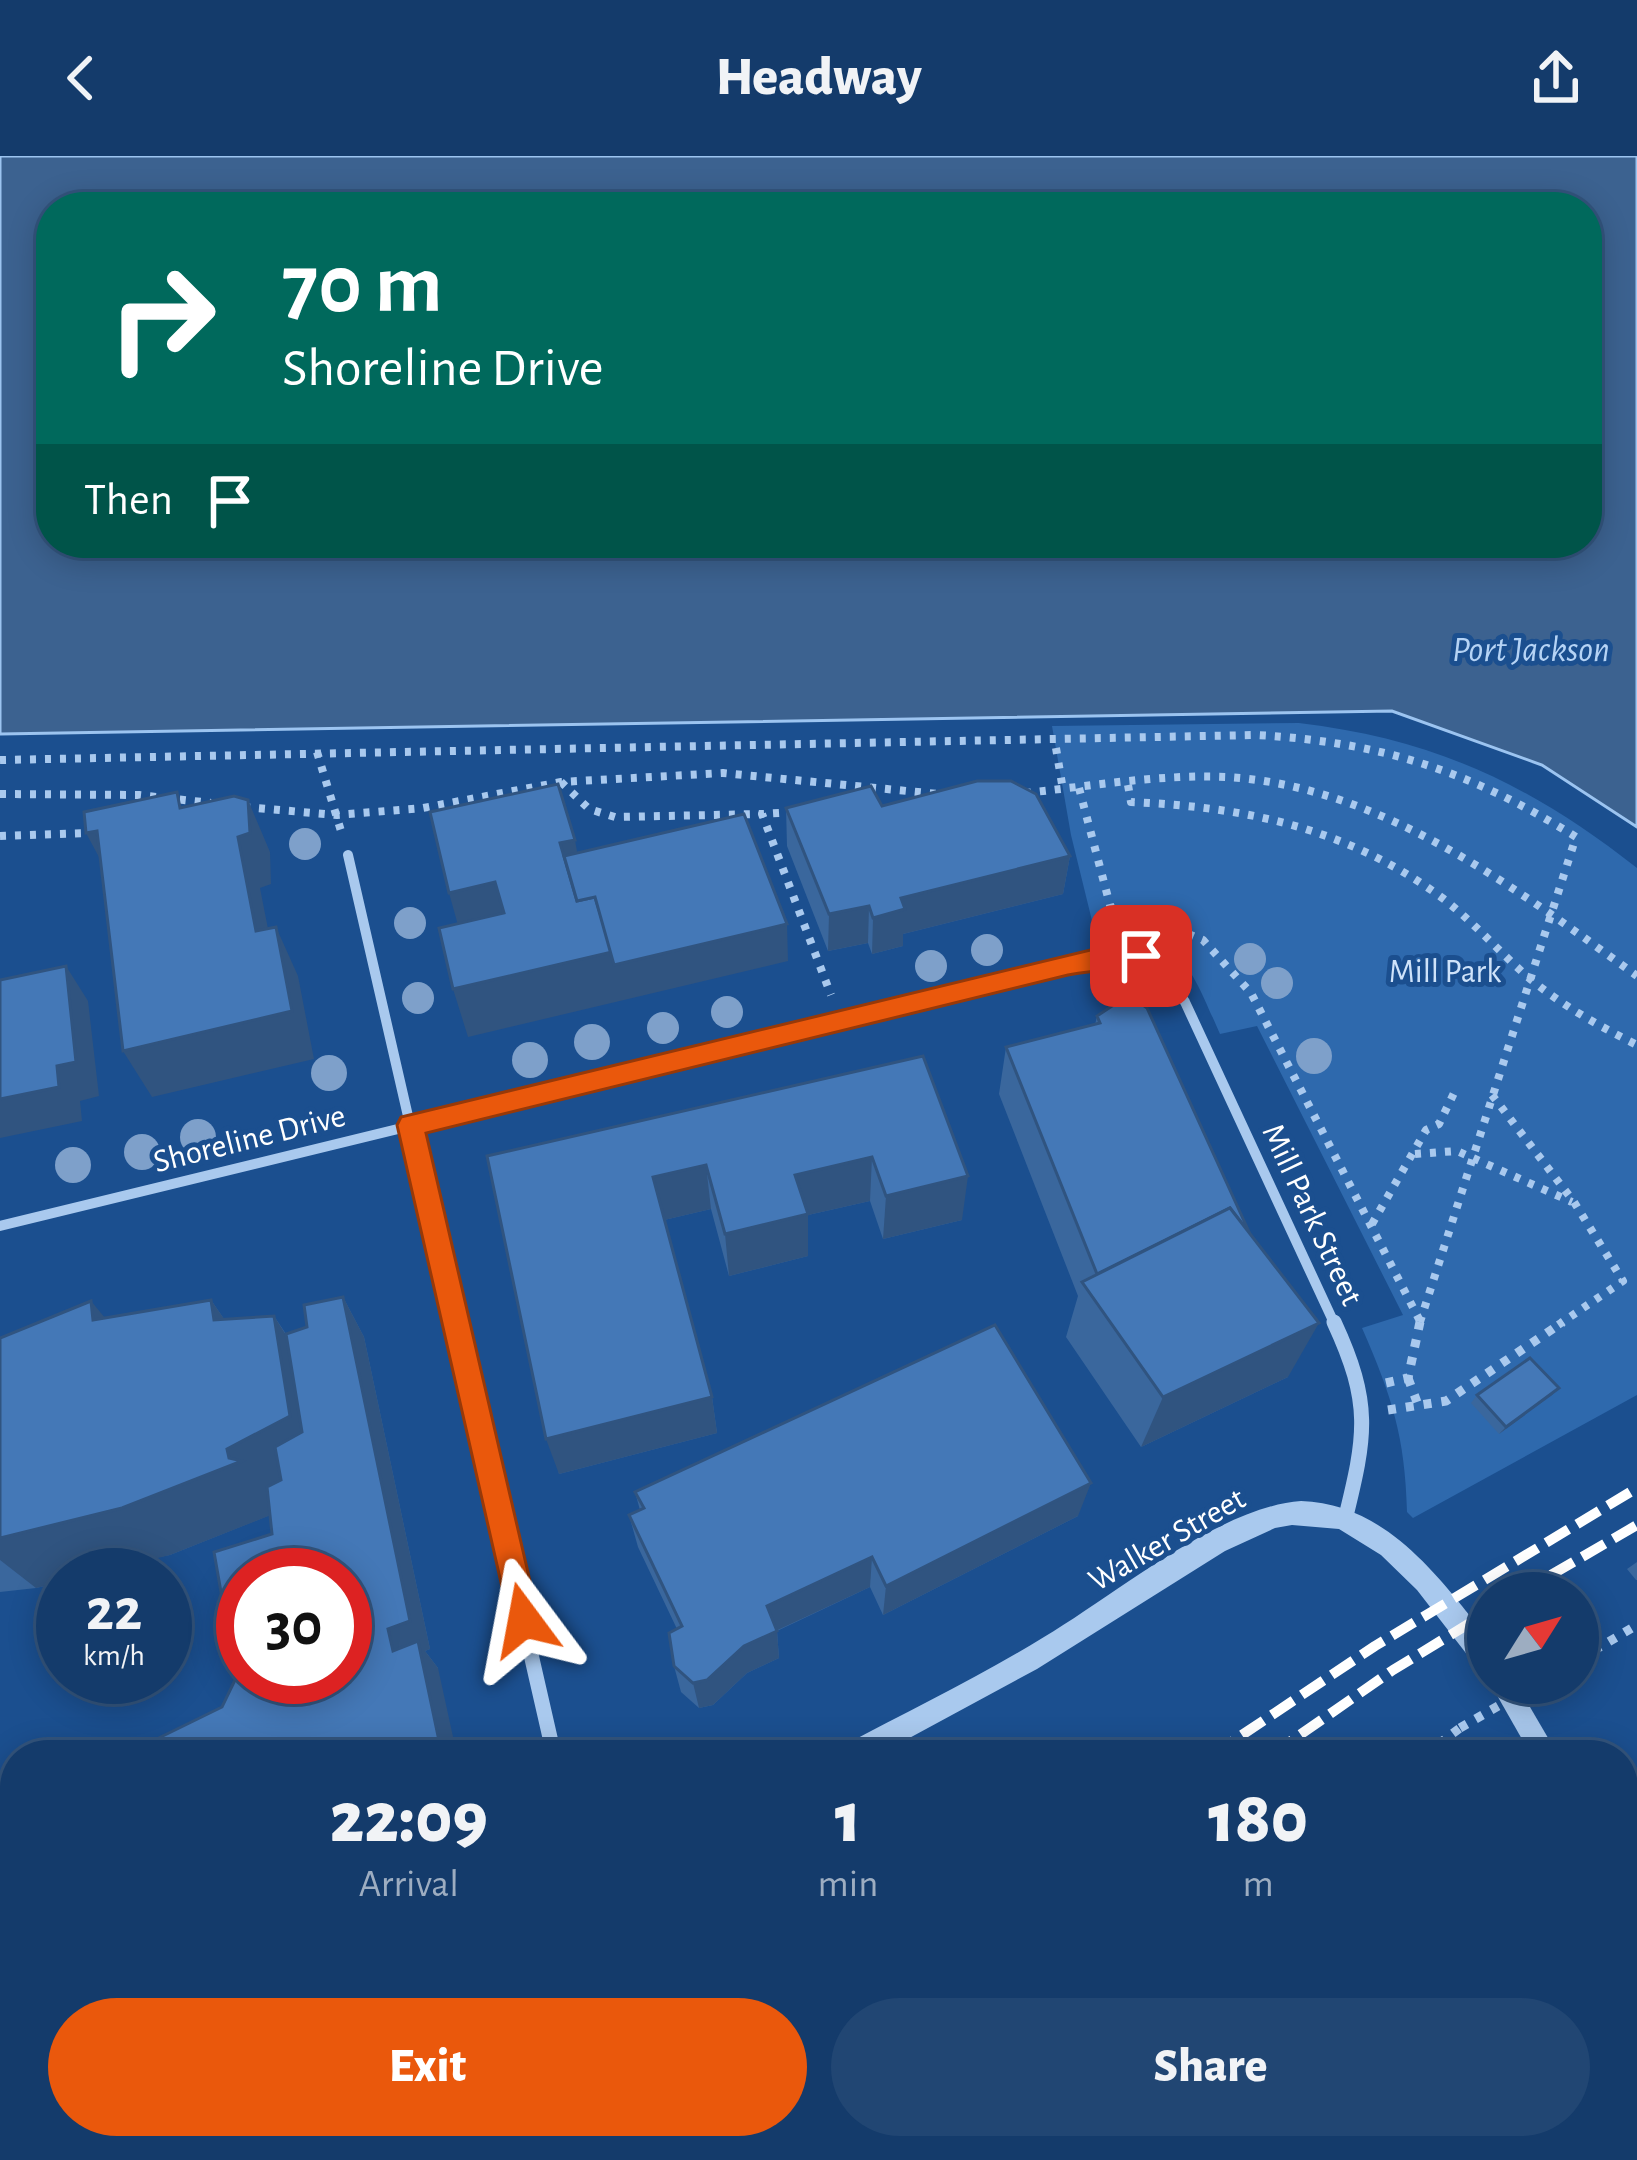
<!DOCTYPE html>
<style>
:root{--surface:#143b6b;--page:#214673;--text:#f1f3f6;--muted:#9dadc1;--line:#33557e;--accent:#ea580c}
body{margin:0;font-family:"Alegreya Sans",sans-serif;background:var(--page);color:var(--text);height:100vh;display:flex;flex-direction:column;font-size:45px;white-space:nowrap}
*{box-sizing:border-box;margin:0}
p{font-size:39px;color:var(--muted)}
.icon{flex:none;width:66px;height:66px;fill:none;stroke:currentColor;stroke-width:2;stroke-linecap:round;stroke-linejoin:round}
.map{position:relative;flex:1;overflow:hidden}
.side{position:absolute;left:0px;top:1584px;width:1638px;height:420px;display:flex;flex-direction:column;background:var(--surface);border-radius:48px 48px 0 0;box-shadow:0 6px 30px #0003,0 0 0 3px var(--line)}
.side>*{flex:none}
.banner{position:absolute;left:36px;top:36px;width:1566px;height:366px;border-radius:48px;box-shadow:0 6px 30px #0003,0 0 0 3px var(--line);background:#00695c;color:#fff;overflow:hidden}
.needle{width:78px;rotate:53deg}
.fabs{position:absolute;left:1467px;top:1416px;display:grid;gap:24px}
.fabs a{display:grid;place-items:center;width:132px;height:132px;border-radius:50%;background:var(--surface);box-shadow:0 6px 30px #0003,0 0 0 3px var(--line);font-size:60px}
.speed{position:absolute;left:36px;top:1392px;display:flex;gap:24px;font-size:60px;font-weight:700;text-align:center}
.speed>*{display:grid;place-content:center;width:156px;height:156px;border-radius:50%;background:var(--surface);box-shadow:0 6px 30px #0003,0 0 0 3px var(--line);line-height:1}
.speed small{font-size:30px;font-weight:400}
.speed .limit{border:18px solid #d22;background:#fff;color:#111}
.pin{position:absolute;display:grid;place-items:center;width:102px;height:102px;color:#fff;margin:-51px;border-radius:24px;box-shadow:0 6px 18px #0006}
.me{position:absolute;width:132px;margin:-66px;rotate:347deg;stroke-linejoin:round;filter:drop-shadow(0 0 9px #0008)}
.turn{display:flex;align-items:center;gap:42px;height:252px;padding:0 48px;font-size:54px}
.turn .icon{width:156px;height:156px;stroke-width:2.5}
.turn b{display:block;font-size:84px;line-height:102px}
.then{display:flex;align-items:center;height:114px;padding:0 48px;background:#0003;gap:24px;font-size:45px}
.eta{display:flex;justify-content:space-evenly;align-items:center;height:204px;text-align:center}
.eta b{font-size:72px;font-weight:800;line-height:84px}
.action{display:flex;gap:24px;margin-top:auto;padding:24px 48px}
.action a{flex:1;height:138px;border-radius:72px;background:var(--accent);color:#fff;font-size:48px;font-weight:800;line-height:138px;text-align:center}
.action a+a{background:var(--page);color:var(--text)}
header{display:flex;justify-content:space-between;align-items:center;height:156px;padding:0 48px;background:var(--surface);font-size:54px;font-weight:800}
.map>svg:first-child{display:block}
.green{fill:#2e69ad}
.water{fill:#3c6290;stroke:#9cc4f0;stroke-width:3;fill-rule:evenodd}
.lines{fill:none;stroke-linecap:round;stroke-linejoin:round}
.path-far1{stroke:#a9c9ee;stroke-width:8;stroke-dasharray:6 9;stroke-linecap:butt}
.path{stroke:#a9c9ee;stroke-width:9;stroke-dasharray:8 10;stroke-linecap:butt}
.minor-far1{stroke:#a9c9ee;stroke-width:10}
.minor{stroke:#a9c9ee;stroke-width:15}
.tertiary{fill:#a9c9ee;fill-rule:evenodd}
.rail{stroke:#fff;stroke-width:10;stroke-dasharray:26 10;stroke-linecap:butt}
.path-bridge{stroke:#a9c9ee;stroke-width:9;stroke-dasharray:8 10;stroke-linecap:butt}
.tree{fill:#7ea0ca}
.wall{fill:#3a679d}
.shaded-wall{fill:#305480}
.building{fill:#4478b7;stroke:#305480;stroke-width:3;fill-rule:evenodd}
.route{fill:#ea580c;stroke:#983908;stroke-width:3}
.labels{text-anchor:middle;stroke-width:10;stroke-linejoin:round;paint-order:stroke}
.park-label{font-size:33px;fill:#cfe3fa;stroke:#1b4f8f}
.street-label{font-size:33px;fill:#fff;stroke:#1b4f8f}
.water-label{font-size:36px;font-style:italic;fill:#b5d3f5;stroke:#1b4f8f}
</style>
<header><svg class="icon" aria-label="back" viewBox="0 0 24 24"><path d="M15 5l-7 7 7 7"/></svg>Headway<svg class="icon" aria-label="share" viewBox="0 0 24 24"><path d="M12 15V3M7 8l5-5 5 5M5 13v7h14v-7"/></svg></header>
<div class="map">
<svg width="1637" height="2004" viewBox="0 0 1637 2004">
<rect width="100%" height="100%" fill="#1b4f8f"/>
<g class="green">
<path d="M1299 567C1434 583 1530 628 1637 712V1239L1413 1362 1407 1356C1405 1280 1392 1241 1362 1172L1403 1159 1257 870 1220 878C1191 813 1180 770 1096 781L1071 679 1052 570Z"/>
<path d="M0 1814 15 1818V1923L0 1931Z"/>
<path d="M946 1989H1217L1194 2004H924Z"/>
</g>
<path class="water" d="M0 0H1637V671L1542 609 1392 555 0 578ZM51 51H1587V387H51Z"/>
<g class="lines">
<g class="path-far1">
<path d="M1056 592 1062 628"/>
<path d="M317 596 341 675"/>
<path d="M0 604 1256 579C1381 586 1470 615 1576 681L1419 1169"/>
<path d="M561 626 589 653 615 661 762 658"/>
<path d="M1128 629 1131 646C1245 651 1347 672 1441 741 1473 765 1498 795 1528 821 1561 849 1599 870 1637 889"/>
<path d="M1079 632 1110 749 1121 767"/>
<path d="M1025 637C1092 630 1160 618 1227 621 1381 630 1517 733 1637 820"/>
<path d="M0 638 139 639 211 647"/>
<path d="M244 651 337 659 423 652 561 626 723 617 938 638"/>
<path d="M794 656 762 658 831 839"/>
<path d="M0 680 92 677"/>
<path d="M1116 764 1152 763 1203 784 1251 837 1420 1165"/>
<path d="M1492 939 1574 1046 1623 1125 1558 1169"/>
<path d="M1415 998 1457 995 1572 1046"/>
<path d="M1372 1068 1426 974 1439 968 1455 935"/>
</g>
<g class="path">
<path d="M1408 1222 1417 1246"/>
<path d="M1386 1227 1408 1222 1420 1166"/>
<path d="M1388 1254 1446 1245 1563 1166"/>
<path d="M1578 1504 1637 1469"/>
<path d="M1424 1599 1460 1572"/>
<path d="M0 1814 15 1818"/>
<path d="M801 2004 823 1989"/>
<path d="M874 2004 895 1989"/>
<path d="M1226 2004 1249 1989"/>
</g>
<g class="minor-far1">
<path d="M348 699 456 1169"/>
<path d="M0 1070 1107 800C1145 802 1165 814 1185 846L1335 1169"/>
</g>
<g class="minor">
<path d="M455 1166 554 1599"/>
<path d="M1334 1166C1372 1248 1366 1279 1345 1364"/>
<path d="M1623 1862 1637 1854"/>
<path d="M1405 2004 1426 1989"/>
</g>
<g class="tertiary">
<path d="M1301 1345C1372 1347 1421 1399 1462 1450 1470 1461 1486 1476 1488 1489 1490 1498 1488 1509 1488 1517L1479 1514 1417 1434 1381 1399 1339 1373 1292 1369 1275 1372 1225 1395 1037 1513 878 1599H839L843 1590C910 1554 979 1521 1044 1481 1115 1439 1219 1351 1301 1345Z"/>
<path d="M1490 1527H1516L1558 1599H1531Z"/>
<path d="M1623 1749 1632 1753 1637 1764V1816L1627 1813 1623 1801Z"/>
<path d="M99 1989H141C132 2004 106 2004 86 2004L90 1994Z"/>
</g>
<g class="rail">
<path d="M1520 1437 1637 1369"/>
<path d="M1212 1599 1375 1490 1637 1332"/>
<path d="M1271 1599 1393 1514 1488 1456"/>
<path d="M595 2004 618 1989"/>
<path d="M662 2004 684 1989"/>
</g>
<path class="path-bridge" d="M1460 1572 1538 1527"/>
</g>
<g class="tree">
<circle cx="305" cy="688" r="16"/>
<circle cx="410" cy="767" r="16"/>
<circle cx="987" cy="794" r="16"/>
<circle cx="1250" cy="803" r="16"/>
<circle cx="931" cy="810" r="16"/>
<circle cx="1277" cy="827" r="16"/>
<circle cx="418" cy="842" r="16"/>
<circle cx="727" cy="856" r="16"/>
<circle cx="663" cy="872" r="16"/>
<circle cx="592" cy="886" r="18"/>
<circle cx="1314" cy="900" r="18"/>
<circle cx="530" cy="904" r="18"/>
<circle cx="329" cy="917" r="18"/>
<circle cx="198" cy="981" r="18"/>
<circle cx="142" cy="996" r="18"/>
<circle cx="73" cy="1009" r="18"/>
</g>
<g class="wall">
<path d="M882 650 1070 700 1063 738 903 778V790L872 798 868 787 828 795 787 690 786 652Z"/>
<path d="M1097 860 1288 1221 1141 1291 1066 1181 1078 1140 999 938 1006 891 1095 869Z"/>
<path d="M923 900 962 1064 883 1083 870 1045 808 1059V1100L729 1120 711 1053 664 1064 712 1241 717 1277 559 1318 487 1000Z"/>
<path d="M343 1141 364 1181 430 1493 425 1495 438 1512 222 1551 236 1522 272 1378 270 1359 170 1399 63 1419V1426L36 1432 0 1436V1182L211 1144 224 1163 274 1160 286 1178 307 1171Z"/>
<path d="M1477 1239H1552L1499 1278 1471 1247Z"/>
<path d="M635 1336 1078 1360 883 1459 870 1431 777 1475 779 1502 747 1517 713 1549 699 1552 681 1536 674 1510 677 1473 638 1391 629 1359 640 1354Z"/>
<path d="M1637 1406V1424H1636L1627 1413Z"/>
</g>
<g class="shaded-wall">
<path d="M248 644 270 696 271 728 260 732 278 824 256 775 238 681Z"/>
<path d="M97 675 114 729 86 677Z"/>
<path d="M575 684 584 735 573 737 560 687Z"/>
<path d="M1070 700 1063 738 903 778V790L872 798 873 762 901 742Z"/>
<path d="M495 726 508 777 463 787 449 737Z"/>
<path d="M869 750 868 787 828 795 829 758Z"/>
<path d="M787 768 788 805 468 881 453 833 612 796Z"/>
<path d="M276 771 298 820 314 903 152 941 123 895Z"/>
<path d="M66 810 88 845 99 940 80 945 82 965 0 982V943L57 910Z"/>
<path d="M872 1001 870 1045 808 1059V1100L729 1120 725 1078 795 1019Z"/>
<path d="M706 1009 711 1053 660 1065 653 1021Z"/>
<path d="M968 1020 962 1064 883 1083 886 1040Z"/>
<path d="M343 1141 364 1181 430 1493 425 1495 438 1512 457 1599H442L393 1495 388 1473Z"/>
<path d="M211 1144 251 1202 214 1164Z"/>
<path d="M91 1145 138 1202 93 1164Z"/>
<path d="M274 1160 310 1217 326 1312 281 1355 170 1399 89 1419H63V1426L36 1432 0 1404V1382L229 1302 227 1293Z"/>
<path d="M1319 1167 1288 1221 1141 1291 1163 1241Z"/>
<path d="M1559 1232 1552 1239 1499 1278 1506 1271Z"/>
<path d="M712 1241 717 1277 559 1318 546 1283Z"/>
<path d="M1091 1327 1078 1360 883 1459 886 1430Z"/>
<path d="M872 1401 870 1431 769 1478 767 1450Z"/>
<path d="M777 1475 779 1502 747 1517 713 1549 699 1552 693 1527 744 1490Z"/>
</g>
<g class="building">
<path d="M977 625H1011L1036 638 1070 700 901 742 905 753 873 762 869 750 829 758 786 652 871 630 882 650Z"/>
<path d="M558 628 575 684 560 687 577 745 595 741 612 796 453 833 439 772 504 757 495 726 449 737 430 656Z"/>
<path d="M177 636 180 652 234 640 248 644 250 677 238 681 256 775 276 771 292 855 123 895 97 675 86 677 84 656Z"/>
<path d="M744 658 787 768 614 809 595 741 577 745 564 700Z"/>
<path d="M66 810 76 906 57 910 59 931 0 943V824Z"/>
<path d="M1118 846H1139L1147 852 1250 1078 1230 1052 1097 1118 1006 891 1100 867 1097 860Z"/>
<path d="M923 900 968 1020 886 1040 872 1001 795 1019 808 1058 725 1078 706 1009 653 1021 712 1241 546 1283 487 1000Z"/>
<path d="M1230 1052 1319 1167 1163 1241 1082 1126Z"/>
<path d="M343 1141 410 1465 388 1473 393 1495 418 1485 442 1599H124L222 1551 236 1522 214 1396 272 1378 267 1331 281 1324 275 1291 302 1276 286 1178 307 1171 304 1149ZM243 1419H345V1521H243Z"/>
<path d="M211 1144 214 1164 274 1160 290 1260 227 1293 229 1302 242 1305 122 1352 0 1382V1182L91 1145 93 1164Z"/>
<path d="M995 1169 1091 1327 886 1430 872 1401 767 1450 777 1475 744 1490 707 1524 693 1527 674 1510 669 1477 682 1470 629 1359 644 1352 635 1336Z"/>
<path d="M1530 1202 1559 1232 1506 1271 1477 1239Z"/>
<path d="M15 1652V1771H5L0 1748V1660Z"/>
</g>
<path class="route" d="M1107 790H1141L1154 800C1145 813 1089 814 1068 819L426 977 539 1464 535 1475 524 1480 512 1475 397 969 401 961Z"/>
<g class="labels">
<g class="park-label">
<text x="1445" y="826">Mill Park</text>
</g>
<g class="street-label">
<text transform="translate(249 981) rotate(-14)" y="12">Shoreline Drive</text>
<text transform="translate(1314 1058) rotate(65)" y="12">Mill Park Street</text>
<text transform="translate(1166 1382) rotate(-30)" y="12">Walker Street</text>
</g>
<g class="water-label">
<text x="1531" y="505">Port Jackson</text>
</g>
</g>
</svg>
<div class="fabs">
<a><svg class="needle" viewBox="-14 -14 28 28"><path d="M0-13l5 13h-10z" fill="#e53935"/><path d="M0 13l5-13h-10z" fill="#9dadc1"/></svg></a>
</div>
<div class="speed"><div>22<small>km/h</small></div><div class="limit">30</div></div>
<div class="pin" style="left:1141px;top:800px;background:#d93025"><svg class="icon" aria-label="arrive" viewBox="0 0 24 24"><path d="M6 21V4h12l-3 4 3 4H6"/></svg></div>
<svg class="me" style="left:524px;top:1464px" viewBox="-20 -20 40 40"><path d="M0-17L14 15 0 8-14 15z" fill="#ea580c" stroke="#fff" stroke-width="4"/></svg>
<div class="banner">
<div class="turn"><svg class="icon" aria-label="right" viewBox="0 0 24 24"><path d="M7 20v-9h11M14 6l5 5-5 5"/></svg><div><b>70 m</b>Shoreline Drive</div></div>
<div class="then">Then<svg class="icon" aria-label="arrive" viewBox="0 0 24 24"><path d="M6 21V4h12l-3 4 3 4H6"/></svg></div>
</div>
<section class="side">
<div class="eta">
<div><b>22:09</b><p>Arrival</p></div>
<div><b>1</b><p>min</p></div>
<div><b>180</b><p>m</p></div>
</div>
<div class="action"><a>Exit</a><a>Share</a></div>
</section>
</div>
